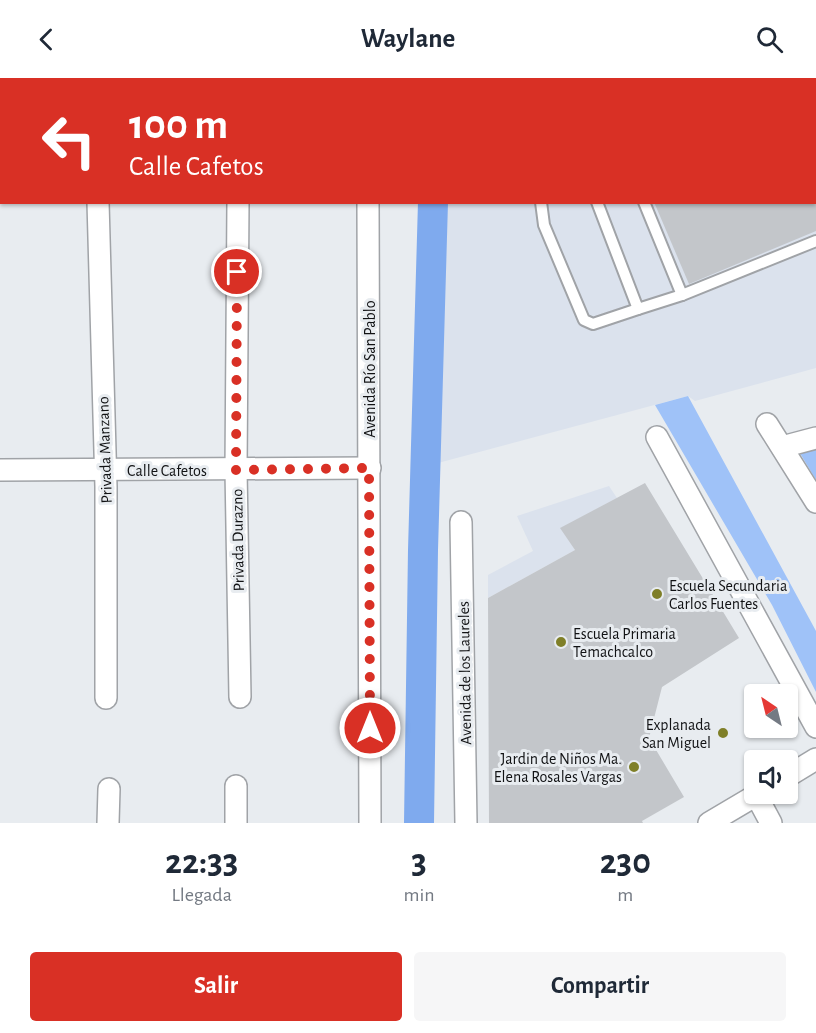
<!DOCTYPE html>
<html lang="es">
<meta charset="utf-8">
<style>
:root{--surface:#fff;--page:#f6f6f7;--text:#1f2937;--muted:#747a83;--accent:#d93025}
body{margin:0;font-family:"Alegreya Sans",sans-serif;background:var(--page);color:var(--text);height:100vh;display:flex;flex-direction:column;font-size:22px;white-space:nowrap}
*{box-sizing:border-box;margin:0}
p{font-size:20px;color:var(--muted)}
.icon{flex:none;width:33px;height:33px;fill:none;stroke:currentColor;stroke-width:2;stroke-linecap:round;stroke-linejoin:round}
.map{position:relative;height:745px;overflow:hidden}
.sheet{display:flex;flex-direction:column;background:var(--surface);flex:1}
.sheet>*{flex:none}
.top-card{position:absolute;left:0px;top:0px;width:816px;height:126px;box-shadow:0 2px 4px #0004;background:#d93025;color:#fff;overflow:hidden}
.needle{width:39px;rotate:325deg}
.tools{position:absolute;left:744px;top:606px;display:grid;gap:12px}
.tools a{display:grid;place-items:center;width:54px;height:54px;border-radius:6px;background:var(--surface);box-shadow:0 2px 4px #0004;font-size:30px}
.pin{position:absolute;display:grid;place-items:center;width:51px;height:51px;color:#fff;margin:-26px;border:3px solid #fff;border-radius:50%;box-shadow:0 2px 6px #0007}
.me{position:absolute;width:66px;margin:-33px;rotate:0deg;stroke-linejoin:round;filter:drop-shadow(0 0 4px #0008)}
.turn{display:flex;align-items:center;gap:21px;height:126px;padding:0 30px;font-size:27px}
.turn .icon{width:78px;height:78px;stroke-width:2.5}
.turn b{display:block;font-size:42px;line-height:51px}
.eta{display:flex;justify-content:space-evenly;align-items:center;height:102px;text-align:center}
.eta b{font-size:36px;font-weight:700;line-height:42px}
.cta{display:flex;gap:12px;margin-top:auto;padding:12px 30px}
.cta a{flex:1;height:69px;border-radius:6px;background:var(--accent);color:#fff;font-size:24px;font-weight:700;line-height:69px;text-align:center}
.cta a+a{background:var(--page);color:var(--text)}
header{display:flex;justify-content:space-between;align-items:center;height:78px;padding:0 30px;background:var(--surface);font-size:27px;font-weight:700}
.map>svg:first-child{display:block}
.built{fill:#dbe2ed}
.green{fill:#9fc2f8}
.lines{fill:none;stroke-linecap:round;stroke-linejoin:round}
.river{stroke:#7faaee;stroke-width:30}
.building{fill:#c3c6ca}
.lane-casing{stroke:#a0a3a7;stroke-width:14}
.street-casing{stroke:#a0a3a7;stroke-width:24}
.lane{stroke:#fff;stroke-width:10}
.street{stroke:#fff;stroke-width:21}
.route{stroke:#d93025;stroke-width:10;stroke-dasharray:0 18}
.poi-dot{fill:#7f7f28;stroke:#e8ecf0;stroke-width:2}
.labels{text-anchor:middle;stroke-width:6;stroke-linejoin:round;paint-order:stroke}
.street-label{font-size:16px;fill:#111214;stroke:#e8ecf0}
.poi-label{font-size:16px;fill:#111214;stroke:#e8ecf0;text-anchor:start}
</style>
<header><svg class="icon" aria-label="back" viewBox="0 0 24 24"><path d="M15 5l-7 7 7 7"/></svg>Waylane<svg class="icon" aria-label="search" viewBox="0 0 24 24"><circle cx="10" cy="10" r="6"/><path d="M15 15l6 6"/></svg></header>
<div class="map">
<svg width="816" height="745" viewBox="0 0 816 745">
<rect width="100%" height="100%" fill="#e8ecf0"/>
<g class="built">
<path d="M0 0H172L2 2 0 65Z"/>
<path d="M447 0H816V290L695 323 688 318 438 385 444 125 814 124V2Z"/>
<path d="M609 408 617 420 561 450 575 472 488 520V497L533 473 517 438Z"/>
</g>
<g class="green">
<path d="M688 318 816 553V614L772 527 655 327Z"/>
<path d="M816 368V402L798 372Z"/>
</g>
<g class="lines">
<g class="river">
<path d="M437 2V0"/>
<path d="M419 745 423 472 433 124"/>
</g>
</g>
<g class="building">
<path d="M654 124H816V153L689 206Z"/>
<path d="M645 405 739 560 662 609 649 660 684 719 642 743 643 745H489L488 520 575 472 560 450Z"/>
</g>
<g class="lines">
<g class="lane-casing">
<g id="lane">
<path d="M518 0V2"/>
<path d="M551 0 552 2"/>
<path d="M592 0 593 2"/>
<path d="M541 124 544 147 584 242 593 246 638 231"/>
<path d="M597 124 638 231 682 217 816 163"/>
<path d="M644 124 682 217"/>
</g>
</g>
<g class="street-casing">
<g id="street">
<path d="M367 0V2"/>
<path d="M98 124 106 409V620"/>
<path d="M238 124 236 392 240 619"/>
<path d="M368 124 370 745"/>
<path d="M767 346 816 424"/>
<path d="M657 359 816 649"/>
<path d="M782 369 816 360"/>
<path d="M0 392 370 390"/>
<path d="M461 444 466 745"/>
<path d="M788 698 816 681"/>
<path d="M236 708V745"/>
<path d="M756 717 771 745"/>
<path d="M108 745 109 711"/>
<path d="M709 745 758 716"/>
</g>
</g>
<use href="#lane" class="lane"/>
<use href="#street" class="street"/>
</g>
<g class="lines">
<path class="route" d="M237 194 236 392 369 390 370 650"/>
</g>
<g class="poi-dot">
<circle cx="657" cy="516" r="6"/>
<circle cx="561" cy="564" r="6"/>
<circle cx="723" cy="655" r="6"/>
<circle cx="634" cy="689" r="6"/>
</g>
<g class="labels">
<g class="street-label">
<text transform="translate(369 291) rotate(-90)" y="6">Avenida Río San Pablo</text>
<text transform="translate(104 372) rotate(-92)" y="6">Privada Manzano</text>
<text x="167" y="398">Calle Cafetos</text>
<text transform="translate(237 462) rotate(-91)" y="6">Privada Durazno</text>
<text transform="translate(464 595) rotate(-91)" y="6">Avenida de los Laureles</text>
</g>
<g class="poi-label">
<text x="669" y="513">Escuela Secundaria<tspan x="669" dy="18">Carlos Fuentes</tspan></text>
<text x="573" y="561">Escuela Primaria<tspan x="573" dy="18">Temachcalco</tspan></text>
<text x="711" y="652" text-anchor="end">Explanada<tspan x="711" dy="18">San Miguel</tspan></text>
<text x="622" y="686" text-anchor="end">Jardin de Niños Ma.<tspan x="622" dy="18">Elena Rosales Vargas</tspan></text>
</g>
</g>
</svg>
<div class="tools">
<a><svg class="needle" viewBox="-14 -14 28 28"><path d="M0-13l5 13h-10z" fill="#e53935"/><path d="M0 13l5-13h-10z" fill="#747a83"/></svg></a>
<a><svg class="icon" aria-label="sound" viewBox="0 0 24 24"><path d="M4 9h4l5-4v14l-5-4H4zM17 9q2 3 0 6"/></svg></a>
</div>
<div class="pin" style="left:237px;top:194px;background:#d93025"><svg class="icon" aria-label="arrive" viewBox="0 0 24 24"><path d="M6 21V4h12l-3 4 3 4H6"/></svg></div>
<svg class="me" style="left:370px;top:650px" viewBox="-20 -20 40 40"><circle r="17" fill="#d93025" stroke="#fff" stroke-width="3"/><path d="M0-11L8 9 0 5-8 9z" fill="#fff"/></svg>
<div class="top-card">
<div class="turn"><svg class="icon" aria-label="left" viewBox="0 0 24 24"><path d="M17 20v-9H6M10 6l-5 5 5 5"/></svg><div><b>100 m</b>Calle Cafetos</div></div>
</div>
</div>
<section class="sheet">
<div class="eta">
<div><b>22:33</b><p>Llegada</p></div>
<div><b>3</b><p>min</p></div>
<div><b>230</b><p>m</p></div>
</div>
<div class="cta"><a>Salir</a><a>Compartir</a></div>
</section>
